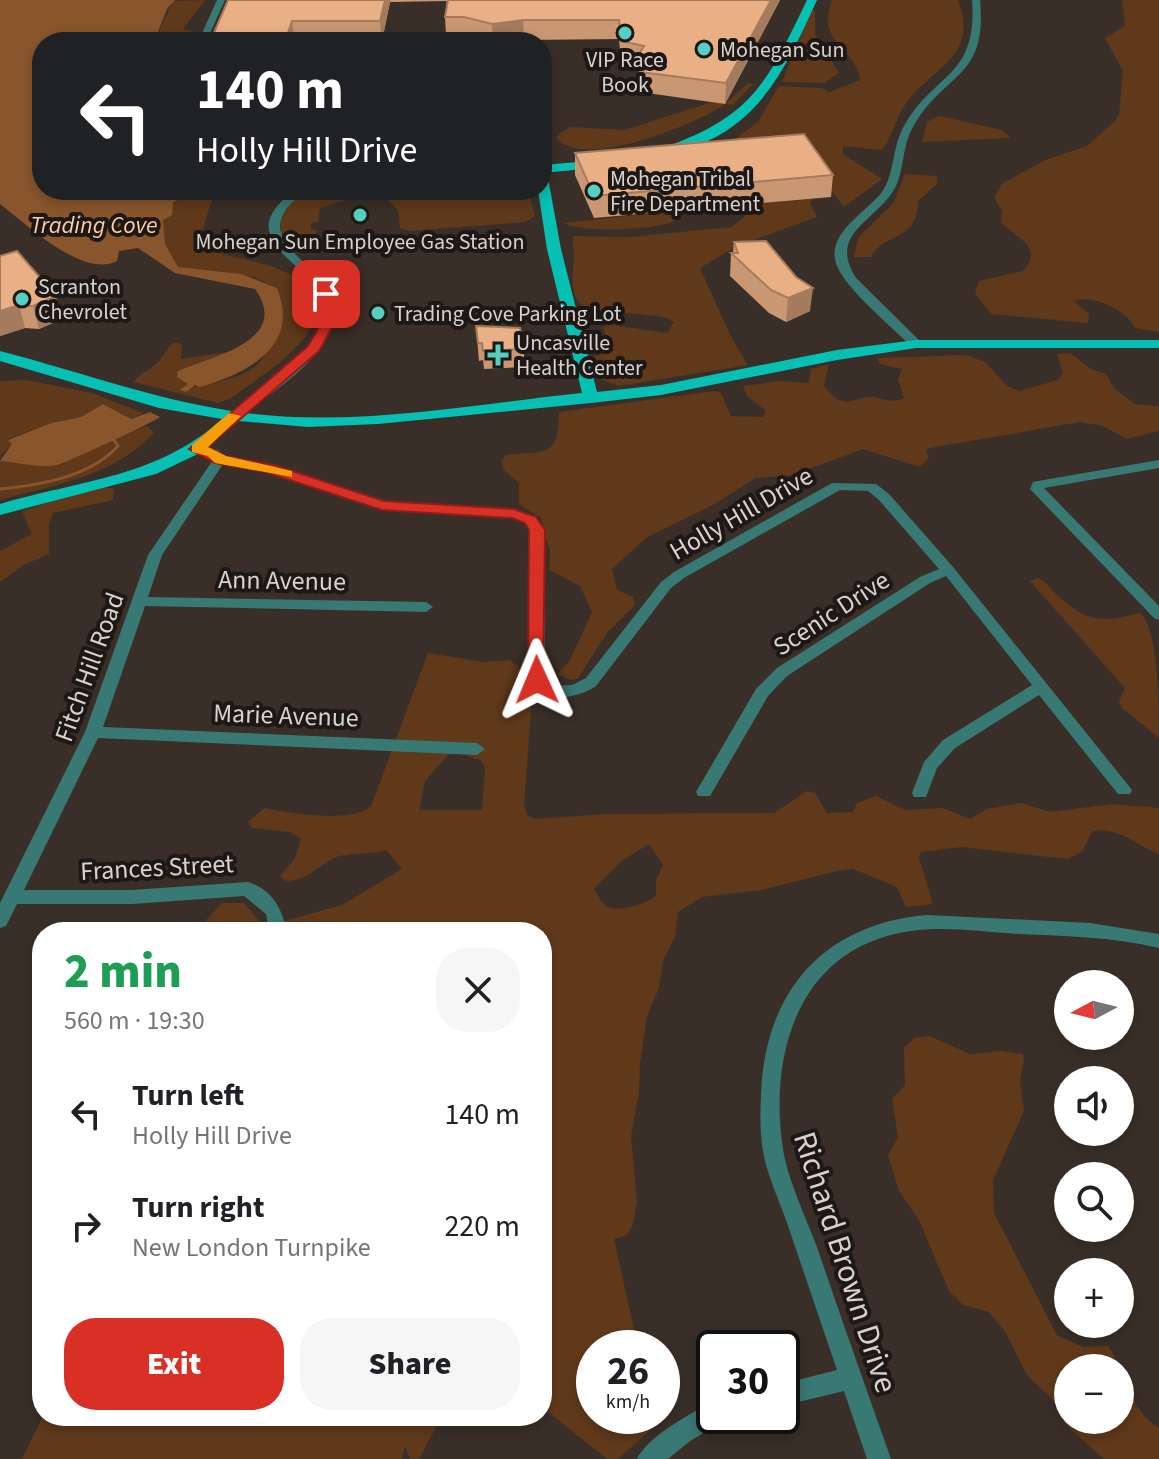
<!DOCTYPE html>
<meta charset="utf-8">
<style>
:root{--surface:#fff;--page:#f6f6f6;--text:#202124;--muted:#757577;--accent:#d93025}
body{margin:0;font-family:"Source Sans 3",sans-serif;background:var(--page);color:var(--text);height:100vh;display:flex;flex-direction:column;font-size:30px;white-space:nowrap}
*{box-sizing:border-box;margin:0}
p{font-size:26px;color:var(--muted)}
.icon{flex:none;width:44px;height:44px;fill:none;stroke:currentColor;stroke-width:2;stroke-linecap:round;stroke-linejoin:round}
.map{position:relative;flex:1;overflow:hidden}
.drawer{position:absolute;left:32px;top:922px;width:520px;height:504px;display:flex;flex-direction:column;background:var(--surface);border-radius:32px;box-shadow:0 4px 12px #0003}
.drawer>*{flex:none}
.hud{position:absolute;left:32px;top:32px;width:520px;height:168px;border-radius:32px;box-shadow:0 4px 12px #0003;background:#202124;color:#fff;overflow:hidden}
.needle{width:52px;rotate:263deg}
.tools{position:absolute;left:1054px;top:970px;display:grid;gap:16px}
.tools a{display:grid;place-items:center;width:80px;height:80px;border-radius:50%;background:var(--surface);box-shadow:0 4px 12px #0003;font-size:40px}
.speed{position:absolute;left:576px;top:1330px;display:flex;gap:16px;font-size:40px;font-weight:700;text-align:center}
.speed>*{display:grid;place-content:center;width:104px;height:104px;border-radius:50%;background:var(--surface);box-shadow:0 4px 12px #0003;line-height:1}
.speed small{font-size:20px;font-weight:400}
.speed .limit{border:4px solid #111;border-radius:12px;background:#fff;color:#111}
.pin{position:absolute;display:grid;place-items:center;width:68px;height:68px;color:#fff;margin:-34px;border-radius:16px;box-shadow:0 4px 12px #0006}
.me{position:absolute;width:88px;margin:-44px;rotate:359deg;stroke-linejoin:round;filter:drop-shadow(0 0 6px #0008)}
.turn{display:flex;align-items:center;gap:28px;height:168px;padding:0 32px;font-size:36px}
.turn .icon{width:104px;height:104px;stroke-width:2.5}
.turn b{display:block;font-size:56px;line-height:68px}
.round{display:grid;place-items:center;flex:none;width:84px;height:84px;border-radius:32px;background:var(--page)}
.head{display:flex;align-items:center;justify-content:space-between;height:136px;padding:0 32px}
h1{font-size:48px;font-weight:800;line-height:60px;color:#1e9e55}
.button{display:flex;gap:16px;margin-top:auto;padding:16px 32px}
.button a{flex:1;height:92px;border-radius:32px;background:var(--accent);color:#fff;font-size:32px;font-weight:800;line-height:92px;text-align:center}
.button a+a{background:var(--page);color:var(--text)}
ul{padding:0;list-style:none}
li{display:flex;align-items:center;gap:24px;height:112px;padding:0 32px}
li div{flex:1}
li b{display:block;font-size:30px}
li em{font-style:normal}
.map>svg:first-child{display:block}
.green{fill:#5f391a;fill-rule:evenodd}
.water{fill:#89552c}
.lines{fill:none;stroke-linecap:round;stroke-linejoin:round}
.stream{stroke:#89552c;stroke-width:3}
.minor{fill:#397973;fill-rule:evenodd}
.major{fill:#06c0b3;fill-rule:evenodd}
.wall{fill:#c99772}
.shaded-wall{fill:#a47b5d}
.building{fill:#eab085;stroke:#a47b5d;stroke-width:2}
.route{fill:#d93025;stroke:#8d1f18;stroke-width:2}
.slow{fill:#f59e0b}
.poi-dot{fill:#57cec2;stroke:#1d1815;stroke-width:3}
.labels{text-anchor:middle;stroke-width:8;stroke-linejoin:round;paint-order:stroke}
.far-poi-label{font-size:22px;fill:#d8d1cc;stroke:#1d1815;text-anchor:start}
.far-water-label{font-size:24px;font-style:italic;fill:#fdcdaa;stroke:#1d1815}
.street-label{font-size:26px;fill:#d8d1cc;stroke:#1d1815}
.near-street-label{font-size:32px;fill:#d8d1cc;stroke:#1d1815}
</style>
<div class="map">
<svg width="1159" height="1459" viewBox="0 0 1159 1459">
<rect width="100%" height="100%" fill="#3a2f28"/>
<g class="green">
<path d="M205 0 183 29 195 32 194 42H154L173 1Z"/>
<path d="M832 0H958C978 53 940 64 911 97 897 112 894 135 882 150L843 146V154L882 179 844 207 830 189 719 151 758 122 779 86 821 88 829 92 861 80C852 44 816 44 832 0Z"/>
<path d="M1122 0H1159V332L1135 328C1126 309 1093 295 1074 301L1089 314 1088 323 991 314 975 294 979 281 1022 271C1047 248 1014 237 1001 222L1002 211 994 197 1003 183 1046 160 1087 146 1115 121 1119 115 1123 71 1105 38 1125 26Z"/>
<path d="M811 10 815 11V34L839 73 824 83 782 82Z"/>
<path d="M748 83 753 84 733 105 725 104C698 124 579 172 556 137L569 127 625 130 712 102 725 104Z"/>
<path d="M939 116 1002 130 1011 138 922 142 927 122Z"/>
<path d="M905 174 937 176V184L918 201C918 242 884 232 871 257H854L858 238 894 202Z"/>
<path d="M188 190H215L198 245C240 265 291 257 318 302 321 341 259 377 231 398L218 403 134 382C141 371 148 372 156 364 161 359 167 348 174 342L182 344 181 359 228 352 213 361 194 364 189 383 181 390C203 382 250 382 263 357 272 339 272 308 277 288L253 277 177 268C176 260 169 254 165 246 156 222 170 204 188 190Z"/>
<path d="M306 190H528L535 216 525 222 409 231 400 228C399 222 400 213 396 208 381 186 339 202 320 208L318 222 311 223V229L318 231 310 238H281C279 214 287 204 306 190Z"/>
<path d="M813 198 810 203 817 217 737 246 700 268 731 337 748 365 619 386 597 378 589 358 601 355 608 342 603 327 612 325 667 333 674 322C666 316 655 316 644 315 597 308 565 322 574 260 575 251 571 243 573 236L631 237 731 227 745 217 741 205Z"/>
<path d="M672 211 679 218C664 231 581 233 564 223Z"/>
<path d="M1070 353 1091 369 1106 374 1114 388 1135 404 1159 406V431L1127 439 1103 426 1080 422 930 448 926 450 929 457 920 467 863 449 793 475 756 478 711 506 647 537 612 569 617 590 633 597 635 605 607 633 578 678 571 680 558 674 570 660 592 612 580 586 549 570 550 552 541 518 519 504V483L504 470 501 461 506 455C545 450 559 459 559 412L715 391 721 393 731 416 763 417 766 411 747 396 743 386 781 381 809 383 811 369 829 364 824 386C829 391 833 397 839 400 850 405 860 396 872 397 884 398 892 404 904 398L898 380 902 369 880 364 877 358 967 355 985 362 1007 386 1019 391 1058 380 1063 373 1057 354Z"/>
<path d="M26 380 92 393 143 413 131 419 103 404 81 417 51 423 8 439 12 444 0 457V381Z"/>
<path d="M147 426 154 432C117 476 53 485 0 500V461L54 466 119 435Z"/>
<path d="M100 486 114 489 113 500 53 513 49 524V554L24 565 0 582V551L32 534 22 511Z"/>
<path d="M1038 578C1047 582 1050 589 1057 595 1088 623 1101 623 1140 613 1159 630 1159 705 1159 738L1122 708 1119 702 1125 688 1030 581Z"/>
<path d="M428 653 483 662 510 660 519 667 531 711 524 806 528 816 536 819 605 814 774 813 807 791 815 793 827 813 853 812 857 803 876 796 905 810 943 808 970 819 987 809 1022 803 1050 812 1113 804 1159 808V854C1136 845 1118 826 1092 831L1083 851 1068 859 961 847 921 852 919 858 933 904 906 907 897 887 853 869 837 871 761 890 702 897 678 912 675 937 663 961 659 988 647 1016 640 1063 639 1092 631 1137 637 1201 633 1224 627 1235 614 1239 638 1348H594V1416H655L657 1424 618 1459H607L542 1407V932H195L222 903H244L262 924 270 925 342 905 402 869 386 850C370 855 346 853 337 857 318 865 308 881 286 881L280 876 295 858 301 839 290 832 252 828 248 822 264 808C289 813 352 824 371 806ZM459 753 480 760 485 766 482 810H419L425 781 448 755ZM649 844 663 865 656 880V895C648 904 615 914 605 905 600 901 596 892 594 888L623 860Z"/>
<path d="M929 1036 970 1054 1001 1051 1022 1054 1024 1058 1020 1081 1024 1111 993 1180 994 1213 1057 1335 1083 1347 1108 1346C1127 1373 1129 1410 1159 1428V1459H1104L1068 1427 1053 1400 1027 1375 1006 1333 989 1312 963 1305 949 1291 919 1220 899 1191 888 1155 898 1137 892 1099 905 1085 904 1048 914 1038ZM1068 1368H1120V1420H1068Z"/>
<path d="M43 1416H442L419 1459H410L405 1446 402 1459H22Z"/>
</g>
<g class="water">
<path d="M0 0H175L167 9 154 42H42V190H188L173 203 172 215 163 220 165 244 178 267 241 274 277 288C301 347 247 373 200 387L195 385 186 392 180 390 188 384 177 377 178 371C212 356 292 341 255 289L175 273 138 248 119 251 117 261C84 279 26 224 0 204Z"/>
<path d="M103 404 131 419 150 412 160 417C156 421 66 463 57 465 41 469 17 462 0 461L12 444 8 440 51 423 81 417Z"/>
</g>
<g class="lines">
<path class="stream" d="M0 489C40 485 90 477 118 446L111 436"/>
<g class="minor">
<path d="M217 0H225L206 42H198Z"/>
<path d="M972 0H980C988 81 942 72 912 129 901 149 905 174 892 193 870 224 829 235 856 278L920 341 922 344 916 348 912 347C892 327 847 290 837 266 824 234 866 213 882 192 895 173 892 148 903 128 933 72 978 79 972 0Z"/>
<path d="M295 190H307C300 197 290 202 285 211 258 256 353 271 333 325 318 366 269 393 238 420H228V414C259 389 305 364 321 325 345 267 215 249 295 190Z"/>
<path d="M197 445 218 450 224 456 273 465 383 501 514 510 535 517 544 530 545 680 551 686 572 685 586 678 661 582 674 572 832 483 876 484 889 494 953 567 1132 790 1130 794H1118L1039 695 955 748 937 768 926 797H914L912 793 924 762 943 740 1032 685 946 576 930 583 787 676 768 696 710 796H698L696 792 756 689 777 668 920 577 939 569 879 500 868 491 840 490 684 578 671 588 596 686C579 697 559 700 538 695L529 680 530 530 525 523 512 518 382 509 265 471 223 464 162 555 148 597 426 602 433 607 426 612 145 606 103 727 477 743 485 749 477 755 98 738 24 890H132L248 882C273 890 282 909 287 932H269L266 914 244 896 132 904H17L6 926 0 928V903L85 732 148 555 213 460 208 456 192 452 190 449Z"/>
<path d="M1159 460V468L1044 488 1159 606V620L1154 618 1030 489 1033 482 1038 481Z"/>
<path d="M927 915 1090 923 1159 934V948C1113 937 1067 936 1020 934 984 932 947 926 911 931 800 946 768 1052 783 1149 787 1178 806 1218 817 1247 841 1318 866 1388 891 1459H867L844 1391 782 1406V1384L837 1370C820 1320 803 1270 786 1220 778 1198 767 1174 763 1151 760 1134 760 1114 761 1096 764 993 822 924 927 915Z"/>
<path d="M714 1402V1416H725L722 1422 690 1441 668 1459H637C646 1438 693 1411 714 1402Z"/>
</g>
<g class="major">
<path d="M807 0H817C789 61 763 122 695 146 684 149 671 156 660 155V149C752 117 766 85 807 0Z"/>
<path d="M602 160 608 164 606 167 542 173V165Z"/>
<path d="M542 174 548 178 561 249 597 392 661 385 837 350 916 340H1159V348H916L837 360 661 395 591 403 378 424 308 427 238 421 202 452 156 474 0 515V504C80 480 157 478 222 419L159 408 0 361V351C85 373 166 404 254 414 362 426 475 404 582 393L547 249 538 190H542Z"/>
</g>
</g>
<g class="wall">
<path d="M228 0H780L725 104 640 92 639 65 621 61 619 39 524 40 508 42H485L464 36H446L445 17 447 1 390 2 382 41 210 42Z"/>
<path d="M575 153 833 175 831 197 594 218 575 175Z"/>
<path d="M734 242 810 311 786 322 769 313 730 276 731 253H733Z"/>
<path d="M0 256 62 319 39 329 25 328 0 336Z"/>
<path d="M476 326 524 349V367L484 369 483 360 479 361Z"/>
</g>
<g class="shaded-wall">
<path d="M385 0H390V2L382 41 380 21Z"/>
<path d="M771 0H780L725 104 726 83Z"/>
<path d="M523 20 524 40 508 42H493L492 24Z"/>
<path d="M292 21 294 42H285Z"/>
<path d="M813 288 810 311 786 322 788 298Z"/>
<path d="M56 296 62 319 39 329 33 306Z"/>
<path d="M19 305 25 328 0 336V311Z"/>
</g>
<g class="building">
<path d="M228 0H385L380 21H292L285 42H210Z"/>
<path d="M448 0H771L726 83 640 72 651 55 639 54 644 46 621 41 619 20H523L492 24 464 17H445Z"/>
<path d="M804 134 833 175 594 196 575 153Z"/>
<path d="M766 241 796 277 813 288 788 298 771 290 731 253H738L734 242Z"/>
<path d="M17 251 56 296 33 306 19 305 0 311V256Z"/>
<path d="M476 326 520 328 524 349 483 351 482 343H478Z"/>
</g>
<path class="route" d="M326 290 333 294 336 320 319 351 208 447 225 456 274 465 384 501 514 509 536 517 545 530 543 684H531L528 680 529 530 525 523 512 518 382 510 265 472 215 463 189 449 308 346 323 320 320 294Z"/>
<path class="slow" d="M229 413 241 416 208 447 226 456 292 471V477L215 463 208 456 192 452V445Z"/>
<g class="poi-dot">
<circle cx="625" cy="33" r="8"/>
<circle cx="704" cy="49" r="8"/>
<circle cx="594" cy="191" r="8"/>
<circle cx="360" cy="215" r="8"/>
<circle cx="22" cy="299" r="8"/>
<circle cx="378" cy="313" r="8"/>
<path d="M494 343h8v8h8v8h-8v8h-8v-8h-8v-8h8z"/>
</g>
<g class="labels">
<g class="far-poi-label">
<text x="720" y="57">Mohegan Sun</text>
<text x="625" y="67" text-anchor="middle">VIP Race<tspan x="625" dy="25">Book</tspan></text>
<text x="610" y="186">Mohegan Tribal<tspan x="610" dy="25">Fire Department</tspan></text>
<text x="360" y="249" text-anchor="middle">Mohegan Sun Employee Gas Station</text>
<text x="38" y="294">Scranton<tspan x="38" dy="25">Chevrolet</tspan></text>
<text x="394" y="321">Trading Cove Parking Lot</text>
<text x="516" y="350">Uncasville<tspan x="516" dy="25">Health Center</tspan></text>
</g>
<g class="far-water-label">
<text x="94" y="233">Trading Cove</text>
</g>
<g class="street-label">
<text transform="translate(741 513) rotate(-30)" y="9">Holly Hill Drive</text>
<text transform="translate(282 580) rotate(1)" y="9">Ann Avenue</text>
<text transform="translate(831 613) rotate(-33)" y="9">Scenic Drive</text>
<text transform="translate(89 667) rotate(-70)" y="9">Fitch Hill Road</text>
<text transform="translate(286 715) rotate(2)" y="9">Marie Avenue</text>
<text transform="translate(157 867) rotate(-3)" y="9">Frances Street</text>
</g>
<g class="near-street-label">
<text transform="translate(846 1262) rotate(72)" y="11">Richard Brown Drive</text>
</g>
</g>
</svg>
<div class="tools">
<a><svg class="needle" viewBox="-14 -14 28 28"><path d="M0-13l5 13h-10z" fill="#e53935"/><path d="M0 13l5-13h-10z" fill="#757577"/></svg></a>
<a><svg class="icon" aria-label="sound" viewBox="0 0 24 24"><path d="M4 9h4l5-4v14l-5-4H4zM17 9q2 3 0 6"/></svg></a>
<a><svg class="icon" aria-label="search" viewBox="0 0 24 24"><circle cx="10" cy="10" r="6"/><path d="M15 15l6 6"/></svg></a>
<a>+</a>
<a>−</a>
</div>
<div class="speed"><div>26<small>km/h</small></div><div class="limit">30</div></div>
<div class="pin" style="left:326px;top:294px;background:#d93025"><svg class="icon" aria-label="arrive" viewBox="0 0 24 24"><path d="M6 21V4h12l-3 4 3 4H6"/></svg></div>
<svg class="me" style="left:537px;top:680px" viewBox="-20 -20 40 40"><path d="M0-17L14 15 0 8-14 15z" fill="#d93025" stroke="#fff" stroke-width="4"/></svg>
<div class="hud">
<div class="turn"><svg class="icon" aria-label="left" viewBox="0 0 24 24"><path d="M17 20v-9H6M10 6l-5 5 5 5"/></svg><div><b>140 m</b>Holly Hill Drive</div></div>
</div>
<section class="drawer">
<div class="head"><div><h1>2 min</h1><p>560 m · 19:30</p></div><a class="round"><svg class="icon" aria-label="close" viewBox="0 0 24 24"><path d="M6 6l12 12M18 6L6 18"/></svg></a></div>
<ul>
<li><svg class="icon" aria-label="left" viewBox="0 0 24 24"><path d="M17 20v-9H6M10 6l-5 5 5 5"/></svg><div><b>Turn left</b><p>Holly Hill Drive</p></div><em>140 m</em></li>
<li><svg class="icon" aria-label="right" viewBox="0 0 24 24"><path d="M7 20v-9h11M14 6l5 5-5 5"/></svg><div><b>Turn right</b><p>New London Turnpike</p></div><em>220 m</em></li>
</ul>
<div class="button"><a>Exit</a><a>Share</a></div>
</section>
</div>
